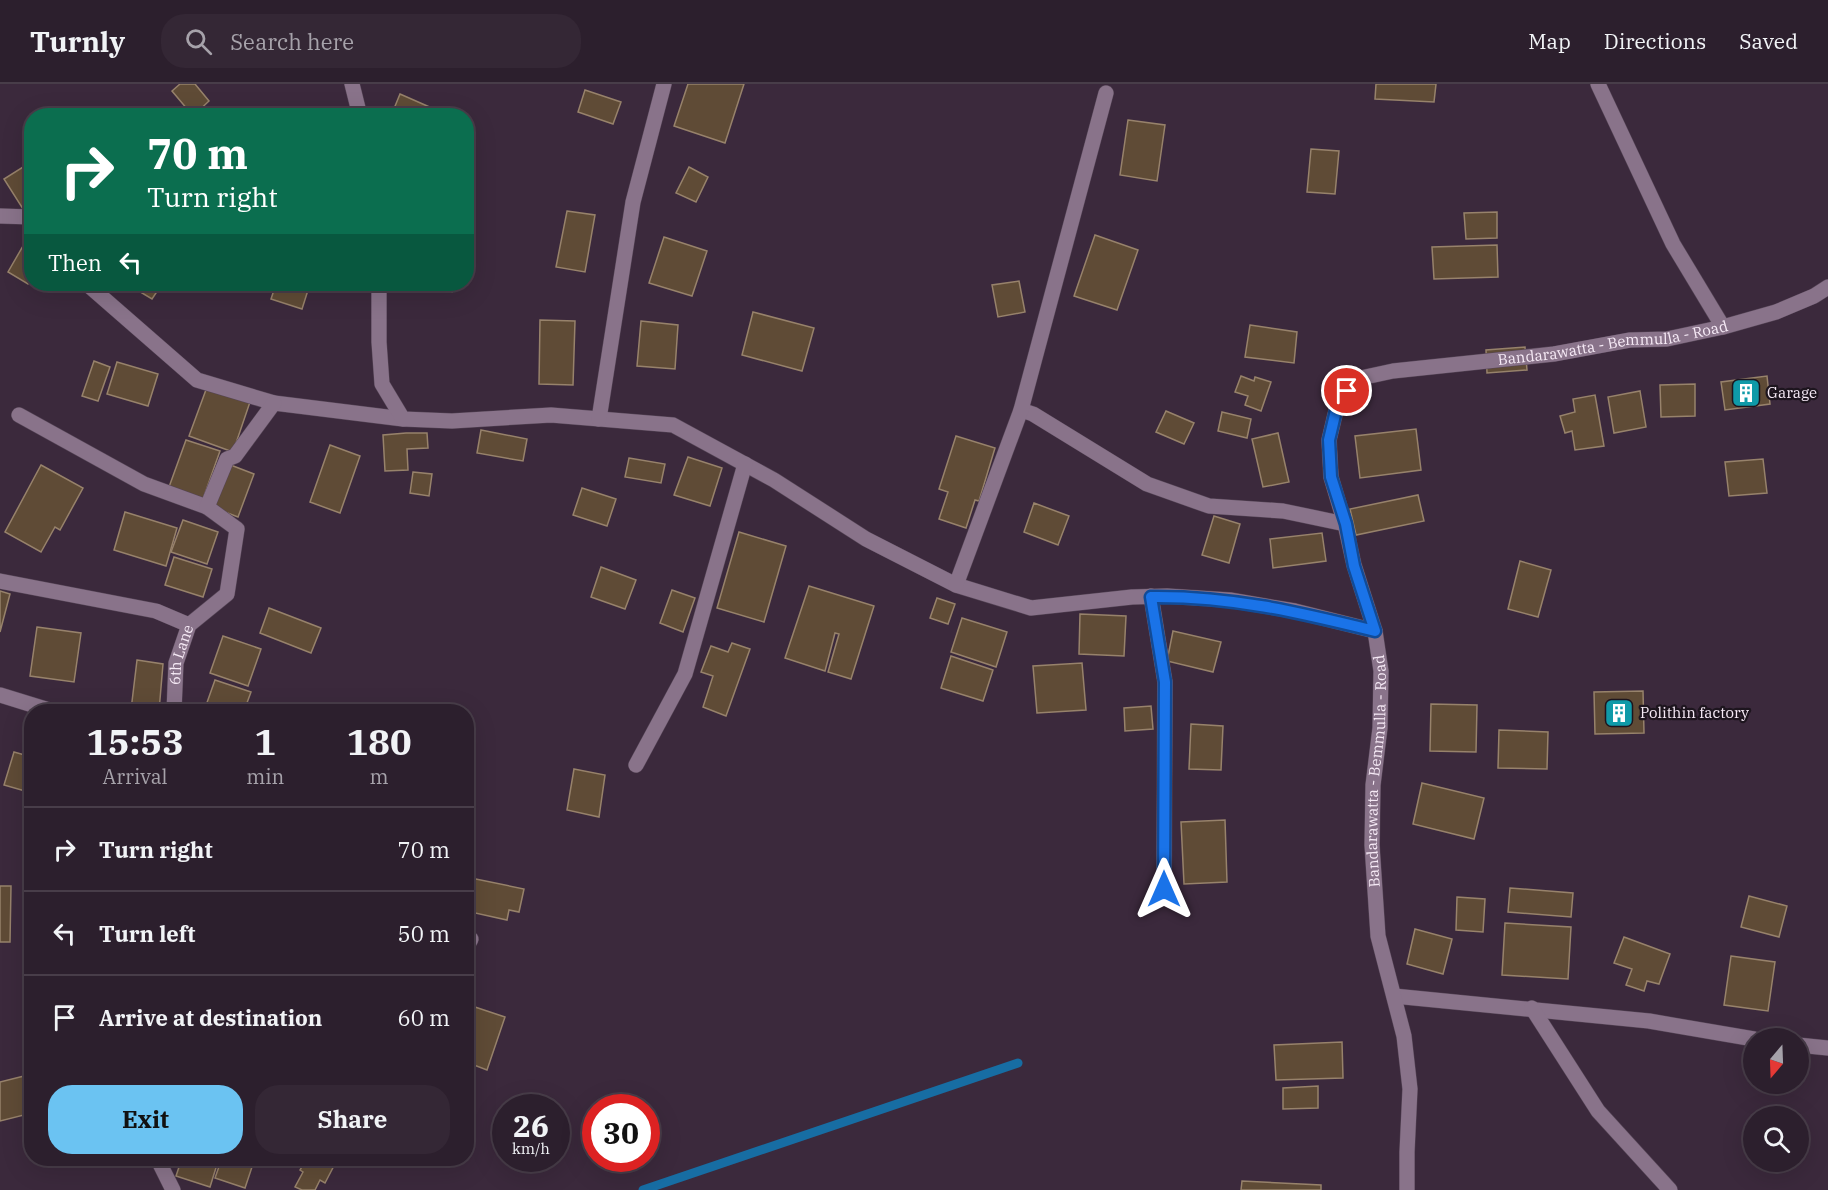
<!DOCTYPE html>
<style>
:root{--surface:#2c1f2d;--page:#342735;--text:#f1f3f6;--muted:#a6a2aa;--line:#483d49;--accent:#6bc3f2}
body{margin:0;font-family:"IBM Plex Serif",serif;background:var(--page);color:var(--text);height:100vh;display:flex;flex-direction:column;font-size:22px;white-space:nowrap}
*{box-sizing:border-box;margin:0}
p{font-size:20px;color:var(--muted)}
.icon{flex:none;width:33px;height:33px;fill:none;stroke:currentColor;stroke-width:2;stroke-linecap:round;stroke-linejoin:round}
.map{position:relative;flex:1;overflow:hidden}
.side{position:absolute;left:24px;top:620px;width:450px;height:462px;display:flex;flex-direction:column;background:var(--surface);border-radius:24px;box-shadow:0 6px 24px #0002,0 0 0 2px var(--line)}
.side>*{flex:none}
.guide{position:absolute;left:24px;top:24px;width:450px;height:183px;border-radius:24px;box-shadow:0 6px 24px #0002,0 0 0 2px var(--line);background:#0b6e4f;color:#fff;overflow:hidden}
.needle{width:39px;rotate:199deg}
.tools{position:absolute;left:1743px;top:944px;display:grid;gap:12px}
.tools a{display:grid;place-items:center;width:66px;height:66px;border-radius:50%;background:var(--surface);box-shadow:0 6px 24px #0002,0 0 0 2px var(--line);font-size:30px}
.speed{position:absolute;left:492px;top:1010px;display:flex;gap:12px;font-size:30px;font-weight:700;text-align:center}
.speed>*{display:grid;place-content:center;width:78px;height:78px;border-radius:50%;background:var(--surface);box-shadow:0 6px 24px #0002,0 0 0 2px var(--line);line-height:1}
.speed small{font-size:15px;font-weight:400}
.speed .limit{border:9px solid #d22;background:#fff;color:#111}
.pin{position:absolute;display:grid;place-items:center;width:51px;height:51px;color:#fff;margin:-26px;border:3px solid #fff;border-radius:50%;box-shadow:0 2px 6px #0007}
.me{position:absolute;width:66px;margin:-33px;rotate:0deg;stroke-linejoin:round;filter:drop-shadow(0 0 4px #0008)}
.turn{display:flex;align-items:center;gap:21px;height:126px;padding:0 24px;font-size:27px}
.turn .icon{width:78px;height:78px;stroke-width:2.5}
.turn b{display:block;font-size:42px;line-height:51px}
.then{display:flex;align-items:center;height:57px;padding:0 24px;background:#0003;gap:12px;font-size:22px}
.eta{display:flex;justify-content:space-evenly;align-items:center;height:102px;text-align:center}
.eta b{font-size:36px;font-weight:800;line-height:42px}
.button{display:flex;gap:12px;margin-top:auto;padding:12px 24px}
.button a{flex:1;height:69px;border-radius:24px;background:var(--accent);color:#111;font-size:24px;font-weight:800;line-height:69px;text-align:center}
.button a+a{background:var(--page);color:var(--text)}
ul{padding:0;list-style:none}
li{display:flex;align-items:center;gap:18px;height:84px;padding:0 24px;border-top:2px solid var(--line)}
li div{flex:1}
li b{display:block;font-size:22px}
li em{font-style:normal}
header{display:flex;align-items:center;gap:36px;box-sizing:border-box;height:84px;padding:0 30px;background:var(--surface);border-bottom:2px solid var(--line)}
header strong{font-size:28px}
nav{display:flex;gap:33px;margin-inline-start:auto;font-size:21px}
.search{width:420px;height:54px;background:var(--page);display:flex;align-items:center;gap:15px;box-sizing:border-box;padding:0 21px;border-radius:24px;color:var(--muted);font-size:22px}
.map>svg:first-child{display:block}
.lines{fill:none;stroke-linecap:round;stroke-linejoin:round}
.stream{stroke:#176da3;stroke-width:9}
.building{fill:#5f4b36;stroke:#97826b;stroke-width:1.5}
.minor-casing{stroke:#554556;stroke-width:16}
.minor{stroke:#89738a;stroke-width:15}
.route-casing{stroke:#114b97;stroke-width:15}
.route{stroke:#1a73e8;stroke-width:10}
.labels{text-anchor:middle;stroke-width:4.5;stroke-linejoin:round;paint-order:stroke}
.street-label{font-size:15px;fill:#f6eaf6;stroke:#1d151e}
.poi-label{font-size:15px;fill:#f6eaf6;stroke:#1d151e;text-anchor:start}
</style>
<header>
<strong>Turnly</strong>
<div class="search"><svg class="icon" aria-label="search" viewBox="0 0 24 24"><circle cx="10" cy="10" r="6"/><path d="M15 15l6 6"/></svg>Search here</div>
<nav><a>Map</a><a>Directions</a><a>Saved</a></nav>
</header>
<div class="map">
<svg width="1828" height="1106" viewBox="0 0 1828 1106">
<rect width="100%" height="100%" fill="#3b293c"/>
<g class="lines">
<path class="stream" d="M643 1106 1018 979"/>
</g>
<g class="building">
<path d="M180 0H195L209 17 193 32 172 7Z"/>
<path d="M688 0H744L725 59 674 42Z"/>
<path d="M1376 0H1436L1434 18 1375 15Z"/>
<path d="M585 6 621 18 613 40 578 28Z"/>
<path d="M400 10 450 32H391Z"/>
<path d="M293 25 294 32 262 31Z"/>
<path d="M1128 36 1165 41 1157 97 1120 91Z"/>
<path d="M1311 65 1339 67 1335 110 1307 108Z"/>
<path d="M23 83 32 96V120L23 125 4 95Z"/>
<path d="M689 83 708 93 696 118 676 109Z"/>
<path d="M567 127 595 131 585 188 556 183Z"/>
<path d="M1497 128V154L1466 155 1464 129Z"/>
<path d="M1095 151 1138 166 1117 226 1074 212Z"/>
<path d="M664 153 707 167 692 212 649 199Z"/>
<path d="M27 155 32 158V193L28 200 8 188Z"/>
<path d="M1497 161 1498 193 1434 195 1432 163Z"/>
<path d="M1019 197 1025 228 998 233 992 201Z"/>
<path d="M127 200H162L152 215Z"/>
<path d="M276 200H299L309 203 302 225 271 215Z"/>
<path d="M419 200H453L452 208 419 204Z"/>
<path d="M753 228 814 244 802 287 742 271Z"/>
<path d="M540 236 575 237 573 301 539 300Z"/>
<path d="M641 237 678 241 675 285 637 282Z"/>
<path d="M1250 241 1297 248 1294 279 1245 273Z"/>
<path d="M1525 263 1527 286 1487 289 1486 266Z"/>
<path d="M94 277 110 283 98 317 82 312Z"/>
<path d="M117 278 158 290 148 322 107 310Z"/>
<path d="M1241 292 1254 297 1255 293 1271 298 1261 327 1245 321 1248 312 1235 308Z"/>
<path d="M1767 292 1770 320 1725 326 1721 298Z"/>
<path d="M1695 300V332L1661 333 1660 301Z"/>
<path d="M207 303 250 318 233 368 189 352Z"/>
<path d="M1640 307 1646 343 1614 349 1608 313Z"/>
<path d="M1595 311 1604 362 1575 366 1572 347 1565 349 1560 332 1575 328 1573 315Z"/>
<path d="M1166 327 1194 339 1184 360 1156 348Z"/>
<path d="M1222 328 1251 335 1247 354 1218 347Z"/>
<path d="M1416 345 1421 386 1360 394 1355 352Z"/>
<path d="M481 346 527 355 523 377 477 369Z"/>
<path d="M406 349H427L428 364 407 365 408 386 385 387 383 351Z"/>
<path d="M1278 349 1289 398 1263 403 1252 355Z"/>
<path d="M956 352 995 364 979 417 975 416 966 444 939 435 948 408 939 405Z"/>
<path d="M186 356 220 367 203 415 169 403Z"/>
<path d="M330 361 360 372 340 429 310 418Z"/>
<path d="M688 373 722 384 710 422 674 411Z"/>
<path d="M629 374 665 380 661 399 625 393Z"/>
<path d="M1763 375 1767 409 1729 412 1725 378Z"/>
<path d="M228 380 254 390 238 433 212 423Z"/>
<path d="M41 381 83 404 60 446 55 443 41 468 5 448Z"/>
<path d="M413 388 432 390 429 412 410 409Z"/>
<path d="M582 404 616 415 607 442 573 431Z"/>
<path d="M1418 411 1424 437 1356 451 1350 425Z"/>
<path d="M1034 419 1069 432 1058 461 1024 448Z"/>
<path d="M125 428 177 444 166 482 114 466Z"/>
<path d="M1214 432 1240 440 1229 479 1202 471Z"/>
<path d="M183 436 218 448 207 480 171 468Z"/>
<path d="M739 448 786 462 764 538 717 524Z"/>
<path d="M1322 449 1326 477 1273 484 1270 455Z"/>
<path d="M174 473 212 485 203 513 165 501Z"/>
<path d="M1520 477 1551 486 1538 533 1508 525Z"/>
<path d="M601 483 636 496 625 525 591 513Z"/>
<path d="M809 502 874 522 851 595 828 588 839 550 835 549 825 587 785 574Z"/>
<path d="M672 506 695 514 683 548 660 539Z"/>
<path d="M0 507 10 510 0 548Z"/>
<path d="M937 514 955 520 948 540 930 534Z"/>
<path d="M269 524 321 544 311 569 260 549Z"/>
<path d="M1080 530 1126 532 1124 572 1079 570Z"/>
<path d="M962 534 1007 548 996 583 951 568Z"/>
<path d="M37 543 81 549 74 598 30 592Z"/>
<path d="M1173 547 1221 558 1213 588 1167 577Z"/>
<path d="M223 552 261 565 248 602 210 589Z"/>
<path d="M732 559 750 565 726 632 703 623 713 592 701 588 711 562 728 568Z"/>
<path d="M951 572 993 586 983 617 941 604Z"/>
<path d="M137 576 163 580 159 627 131 626Z"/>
<path d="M1082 579 1086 626 1037 629 1033 582Z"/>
<path d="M215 596 251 608 244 627H204Z"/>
<path d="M1643 607 1644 649 1595 650 1594 608Z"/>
<path d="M1431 620 1477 621 1476 668 1430 667Z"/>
<path d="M1151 622 1153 645 1125 647 1124 624Z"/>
<path d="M1191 640 1223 642 1221 686 1189 685Z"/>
<path d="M1499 646 1548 648 1547 685 1498 684Z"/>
<path d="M14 668 32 673V709L4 701Z"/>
<path d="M574 685 605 691 599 733 567 726Z"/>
<path d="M1422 699 1484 714 1474 755 1413 740Z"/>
<path d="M1225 736 1227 798 1184 800 1181 738Z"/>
<path d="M466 793 524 805 519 828 509 826 507 836 466 827Z"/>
<path d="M0 802H11L10 858H0Z"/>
<path d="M1510 804 1573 809 1571 833 1508 828Z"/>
<path d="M1749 812 1787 822 1779 853 1741 843Z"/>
<path d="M1457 813 1485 815 1483 848 1456 846Z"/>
<path d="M1505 839 1571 843 1568 895 1502 891Z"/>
<path d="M1415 845 1452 855 1443 890 1407 880Z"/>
<path d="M1624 853 1670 870 1659 900 1647 897 1644 907 1626 901 1632 885 1614 879Z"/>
<path d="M1731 872 1775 878 1768 927 1724 921Z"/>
<path d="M466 920 505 933 487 986 466 978Z"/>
<path d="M1342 958 1343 994 1276 996 1274 961Z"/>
<path d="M32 990V1029L0 1037V998Z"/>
<path d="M1318 1002V1024L1283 1025V1004Z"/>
<path d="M182 1074H219L210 1103 176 1092Z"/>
<path d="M222 1074H255L245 1104 215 1094Z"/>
<path d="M307 1074H338L325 1099 320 1096 315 1106H302L295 1103 303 1088 300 1086Z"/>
<path d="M1242 1097 1321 1101V1106H1241Z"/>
</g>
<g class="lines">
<g class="minor-casing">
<g id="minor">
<path d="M352 0 360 32"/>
<path d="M1598 0 1673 160 1723 243"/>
<path d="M0 132 32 133"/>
<path d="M87 200 197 296 274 319 403 335"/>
<path d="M379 200V258L382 300 403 335 452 337 551 331 673 341 774 396 866 455 956 501 1031 524 1132 513 1167 512 1230 516 1295 527 1375 547"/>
<path d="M1021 326 1033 330 1147 400 1209 422 1283 427 1345 440"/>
<path d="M19 331 144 400 207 423"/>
<path d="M599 335 633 118 664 0"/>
<path d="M0 497 156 527 189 541"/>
<path d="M956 501 1021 326 1106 9"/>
<path d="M1151 512 1165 598 1164 805"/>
<path d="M0 611 52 627"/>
<path id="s1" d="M174 627 176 579 189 541 227 510 237 445 207 423 227 375 235 372 274 319"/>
<path d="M636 681 685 590 745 380"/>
<path d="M466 864 471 855"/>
<path d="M1394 912 1649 937 1754 955"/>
<path d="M1532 924 1598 1027 1670 1106"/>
<path d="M1798 961 1828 964"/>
<path d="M157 1074 173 1106"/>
<path id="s2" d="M1407 1106V1068L1410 1005 1404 952 1378 852 1372 761 1373 701 1380 644 1381 587 1375 547 1354 481 1345 440 1331 393 1329 356 1338 318 1356 295 1393 287 1554 270 1630 256 1667 255 1723 243 1776 228 1814 212 1828 203"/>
</g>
</g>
<use href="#minor" class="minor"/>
</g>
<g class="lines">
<g class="route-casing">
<path id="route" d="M1164 805 1165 598 1151 513C1231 512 1298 528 1375 547L1354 482 1346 440 1331 393 1329 356 1338 318 1347 307"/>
</g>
<use href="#route" class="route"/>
</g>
<defs>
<g id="building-square" transform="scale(1.5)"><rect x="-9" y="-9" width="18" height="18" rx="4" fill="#0f9aa8" stroke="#1d151e"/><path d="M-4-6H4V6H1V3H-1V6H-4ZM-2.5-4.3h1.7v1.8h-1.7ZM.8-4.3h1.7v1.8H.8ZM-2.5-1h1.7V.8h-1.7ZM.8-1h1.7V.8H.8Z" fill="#fff"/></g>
</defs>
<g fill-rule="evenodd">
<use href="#building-square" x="1746" y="309"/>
<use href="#building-square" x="1619" y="629"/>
</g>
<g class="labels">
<g class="street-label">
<text dy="5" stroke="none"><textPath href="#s2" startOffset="1089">Bandarawatta - Bemmulla - Road</textPath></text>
<text dy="5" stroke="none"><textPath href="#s1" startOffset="57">6th Lane</textPath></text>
<text dy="5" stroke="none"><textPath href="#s2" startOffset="423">Bandarawatta - Bemmulla - Road</textPath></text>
</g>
<g class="poi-label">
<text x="1767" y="314">Garage</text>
<text x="1640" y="634">Polithin factory</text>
</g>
</g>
</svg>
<div class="tools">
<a><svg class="needle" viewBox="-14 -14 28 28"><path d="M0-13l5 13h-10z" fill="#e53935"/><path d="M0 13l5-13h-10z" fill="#a6a2aa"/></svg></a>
<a><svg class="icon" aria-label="search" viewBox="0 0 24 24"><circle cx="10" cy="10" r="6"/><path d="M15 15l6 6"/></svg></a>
</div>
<div class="speed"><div>26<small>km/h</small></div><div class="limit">30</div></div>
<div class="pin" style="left:1347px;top:307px;background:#d93025"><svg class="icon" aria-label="arrive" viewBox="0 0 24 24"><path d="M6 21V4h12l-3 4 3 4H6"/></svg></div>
<svg class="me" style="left:1164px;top:805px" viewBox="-20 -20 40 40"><path d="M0-17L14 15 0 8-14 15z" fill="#1a73e8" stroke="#fff" stroke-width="4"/></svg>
<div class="guide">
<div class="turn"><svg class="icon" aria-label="right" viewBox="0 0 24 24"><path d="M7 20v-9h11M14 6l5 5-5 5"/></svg><div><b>70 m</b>Turn right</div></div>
<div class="then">Then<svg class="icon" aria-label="left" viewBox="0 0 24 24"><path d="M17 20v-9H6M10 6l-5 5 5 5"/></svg></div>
</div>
<section class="side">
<div class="eta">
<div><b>15:53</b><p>Arrival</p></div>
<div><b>1</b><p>min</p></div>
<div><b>180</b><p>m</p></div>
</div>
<ul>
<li><svg class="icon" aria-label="right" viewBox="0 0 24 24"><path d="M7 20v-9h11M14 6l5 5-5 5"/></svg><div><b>Turn right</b></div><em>70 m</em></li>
<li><svg class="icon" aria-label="left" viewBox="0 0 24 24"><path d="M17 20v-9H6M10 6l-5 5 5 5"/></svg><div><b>Turn left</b></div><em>50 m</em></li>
<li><svg class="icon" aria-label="arrive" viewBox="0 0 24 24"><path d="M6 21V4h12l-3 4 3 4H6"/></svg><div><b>Arrive at destination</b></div><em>60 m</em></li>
</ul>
<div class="button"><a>Exit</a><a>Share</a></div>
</section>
</div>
